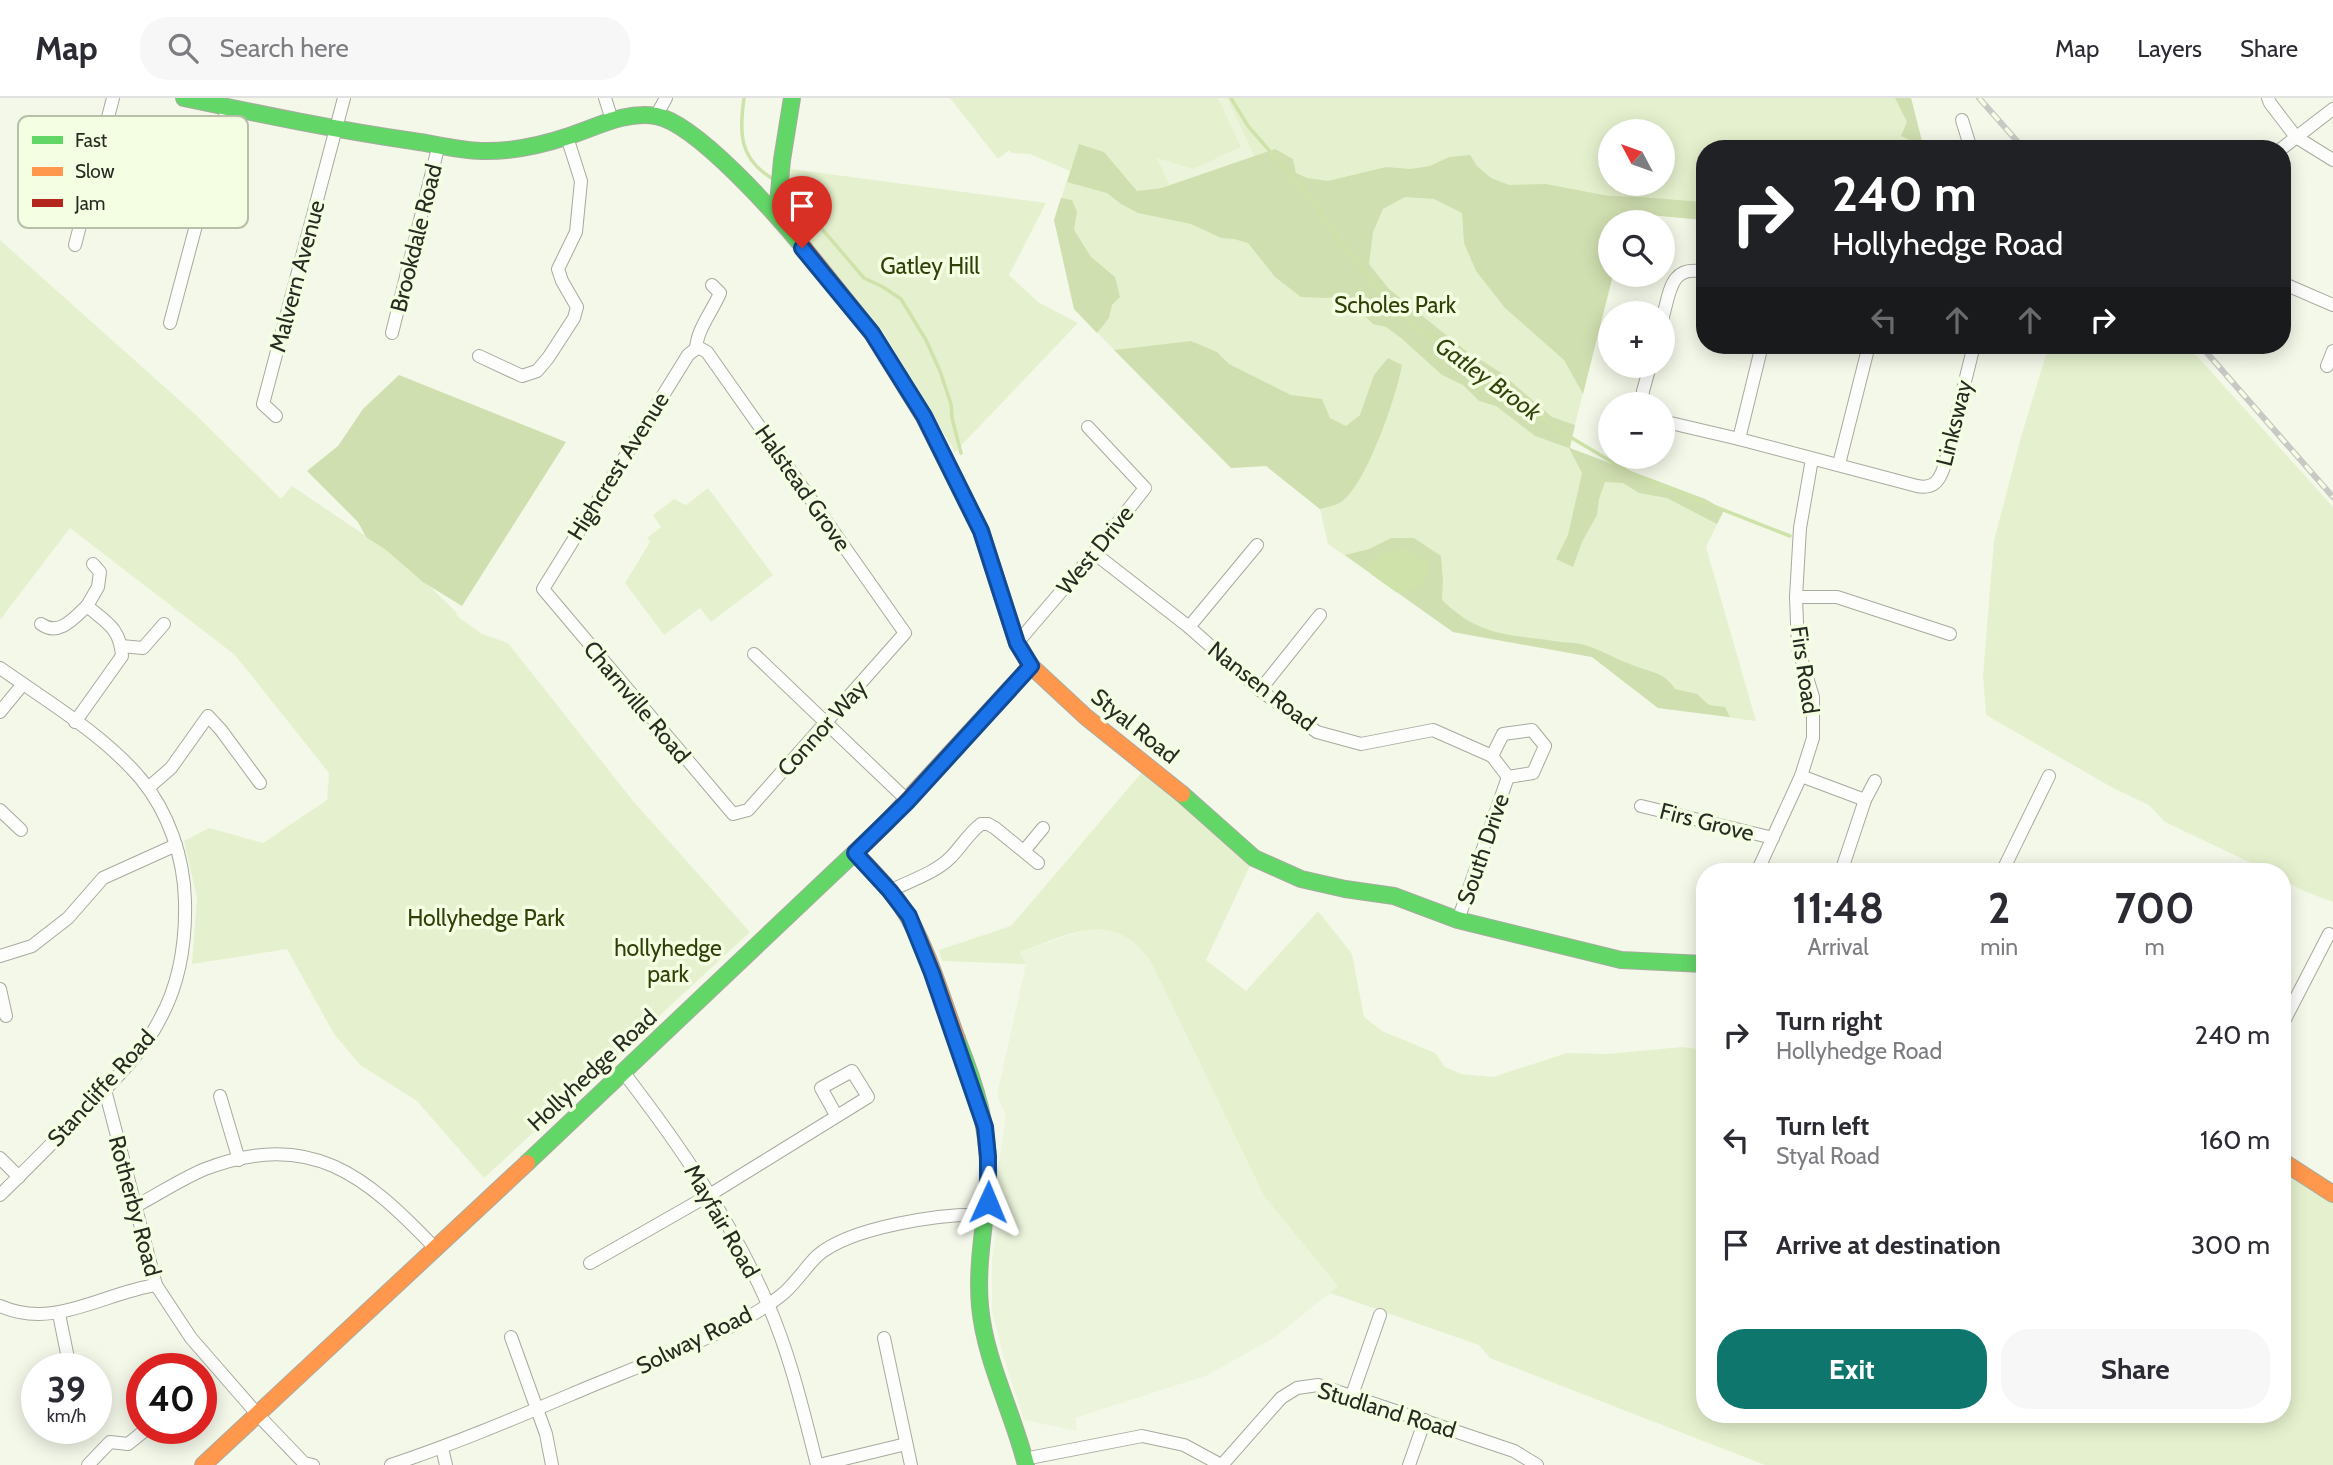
<!DOCTYPE html>
<meta charset="utf-8">
<style>
:root{--surface:#fff;--page:#f7f7f7;--text:#2b2b33;--muted:#7c7c81;--line:#e1e1e2;--accent:#0f766e}
body{margin:0;font-family:Cabin,sans-serif;background:var(--page);color:var(--text);height:100vh;display:flex;flex-direction:column;font-size:26px;white-space:nowrap}
*{box-sizing:border-box;margin:0}
p{font-size:23px;color:var(--muted)}
.icon{flex:none;width:38px;height:38px;fill:none;stroke:currentColor;stroke-width:2;stroke-linecap:round;stroke-linejoin:round}
.map{position:relative;flex:1;overflow:hidden}
.sheet{position:absolute;left:1696px;top:765px;width:595px;height:560px;display:flex;flex-direction:column;background:var(--surface);border-radius:28px;box-shadow:0 4px 18px #0003}
.sheet>*{flex:none}
.top-card{position:absolute;left:1696px;top:42px;width:595px;height:214px;border-radius:28px;box-shadow:0 4px 18px #0003;background:#202124;color:#fff;overflow:hidden}
.needle{width:46px;rotate:311deg}
.tools{position:absolute;left:1598px;top:21px;display:grid;gap:14px}
.tools a{display:grid;place-items:center;width:77px;height:77px;border-radius:50%;background:var(--surface);box-shadow:0 4px 18px #0003;font-size:35px}
.speed{position:absolute;left:21px;top:1255px;display:flex;gap:14px;font-size:35px;font-weight:700;text-align:center}
.speed>*{display:grid;place-content:center;width:91px;height:91px;border-radius:50%;background:var(--surface);box-shadow:0 4px 18px #0003;line-height:1}
.speed small{font-size:18px;font-weight:400}
.speed .limit{border:10px solid #d22;background:#fff;color:#111}
.pin{position:absolute;display:grid;place-items:center;width:60px;height:60px;color:#fff;margin:-72px -30px;border-radius:50% 50% 50% 0;rotate:-45deg;box-shadow:0 0 7px #0007}
.pin .icon{rotate:45deg}
.me{position:absolute;width:77px;margin:-38px;rotate:1deg;stroke-linejoin:round;filter:drop-shadow(0 0 5px #0008)}
.turn{display:flex;align-items:center;gap:24px;height:147px;padding:0 21px;font-size:32px}
.turn .icon{width:91px;height:91px;stroke-width:2.5}
.turn b{display:block;font-size:49px;line-height:60px}
.lanes{display:flex;align-items:center;height:66px;padding:0 21px;background:#0003;justify-content:center;gap:35px;direction:ltr}
.lanes .off{opacity:.35}
.eta{display:flex;justify-content:space-evenly;align-items:center;height:119px;text-align:center}
.eta b{font-size:42px;font-weight:800;line-height:49px}
.action{display:flex;gap:14px;margin-top:auto;padding:14px 21px}
.action a{flex:1;height:80px;border-radius:28px;background:var(--accent);color:#fff;font-size:28px;font-weight:800;line-height:80px;text-align:center}
.action a+a{background:var(--page);color:var(--text)}
ul{padding:0;list-style:none}
li{display:flex;align-items:center;gap:21px;height:105px;padding:0 21px}
li div{flex:1}
li b{display:block;font-size:26px}
li em{font-style:normal}
header{display:flex;align-items:center;gap:42px;box-sizing:border-box;height:98px;padding:0 35px;background:var(--surface);border-bottom:2px solid var(--line)}
header strong{font-size:33px}
nav{display:flex;gap:38px;margin-inline-start:auto;font-size:24px}
.search{width:490px;height:63px;background:var(--page);display:flex;align-items:center;gap:18px;box-sizing:border-box;padding:0 24px;border-radius:28px;color:var(--muted);font-size:26px}
.map>svg:first-child{display:block}
.built{fill:#ecf5dc}
.green{fill:#e5f1ce;fill-rule:evenodd}
.forest{fill:#d0dfb0}
.water{fill:#cfe2a9}
.lines{fill:none;stroke-linecap:round;stroke-linejoin:round}
.stream{stroke:#cfe2a9;stroke-width:3.5}
.street-casing{stroke:#a7aa9f;stroke-width:14}
.fast-casing{stroke:#a7aa9f;stroke-width:18}
.slow-casing{stroke:#a7aa9f;stroke-width:18}
.jam-casing{stroke:#a7aa9f;stroke-width:18}
.street{stroke:#fdfefc;stroke-width:12}
.fast{stroke:#63d668;stroke-width:16}
.slow{stroke:#ff974d;stroke-width:16}
.jam{stroke:#b3261e;stroke-width:16}
.rail-casing{stroke:#c8c8c5;stroke-width:6}
.rail{stroke:#f4fee3;stroke-width:3.5;stroke-dasharray:10;stroke-linecap:butt}
.route-casing{stroke:#114b97;stroke-width:18}
.route{stroke:#1a73e8;stroke-width:12}
.labels{text-anchor:middle;stroke-width:7;stroke-linejoin:round;paint-order:stroke}
.street-label{font-size:23px;fill:#282b22;stroke:#f4fee3}
.park-label{font-size:23px;fill:#324007;stroke:#f4fee3}
.water-label{font-size:24px;font-style:italic;fill:#35440c;stroke:#f4fee3}
.key{fill:#f4fee3;stroke:#b7bfa9;stroke-width:2}
.key-label{font-size:19px;fill:#282b22}
</style>
<header>
<strong>Map</strong>
<div class="search"><svg class="icon" aria-label="search" viewBox="0 0 24 24"><circle cx="10" cy="10" r="6"/><path d="M15 15l6 6"/></svg>Search here</div>
<nav><a>Map</a><a>Layers</a><a>Share</a></nav>
</header>
<div class="map">
<svg width="2333" height="1367" viewBox="0 0 2333 1367">
<rect width="100%" height="100%" fill="#f3f8e9"/>
<g class="built">
<path d="M1127 0H1227L1254 58 1169 88 1133 8Z"/>
<path d="M1098 830 1113 832 1125 838 1143 853 1151 864 1264 1098 1339 1188 1275 1239 1208 1277 1075 1320 1077 1333 1024 1322 1003 1257 992 1212V1162L997 1127 995 1088 1006 1018 997 997 1026 866 1020 854 1084 832Z"/>
</g>
<g class="green">
<path d="M950 0H1218L1241 49 1193 71 1157 60 1169 87 1254 58 1227 0H1911L1924 51H1704V122L1629 115 1626 124H1610V177H1613L1569 350 1705 401 1724 412 1706 449 1756 623 1658 610 1592 559 1453 534 1328 446 1320 411 1266 368 1231 370 1074 211 1054 122 1070 73 1030 56 1012 55 1009 52 998 61ZM1610 33H1662V86H1610Z"/>
<path d="M791 71 1046 105 1009 177 1038 204 1078 225 955 354 882 232 785 117Z"/>
<path d="M0 142 197 318 280 400 283 399 292 388 406 465 456 514 457 518 482 536 508 545 633 703 750 834 484 1080 417 1003 360 967 334 936 287 851 192 866 197 800 184 743 209 730 263 745 327 702 329 675 235 557 70 430 0 522Z"/>
<path d="M2049 247H2187L2333 409V804L2304 793 2282 781V774L2268 773 2165 724 2149 707 2113 690 1986 617 1983 577 1994 443 2021 339Z"/>
<path d="M708 390 773 477 711 524 700 510 664 537 625 485 650 444 647 440 661 429 653 417 674 401 686 407Z"/>
<path d="M1143 673 1201 721 1250 768 1206 862 1246 893 1318 813 1352 856 1364 919 1382 933 1435 955 1445 969 1461 976 1493 979 1567 955 1607 956 1682 949 1704 952V1316H2282V1069L2333 1104V1367H1765L1490 1260 1479 1247 1330 1195 1338 1188 1264 1098 1151 864C1112 809 1071 836 1020 854L1026 866 942 863 939 852 1011 828Z"/>
</g>
<g class="forest">
<path d="M1895 0H1911L1924 51H1914L1912 43 1901 38 1907 24Z"/>
<path d="M1079 46 1104 54 1137 93 1162 90 1275 51 1293 61 1296 75 1307 80 1328 83 1386 69 1410 71 1430 68 1449 59 1470 57 1477 68 1491 80 1509 87 1546 86 1609 98 1640 99 1704 104V122L1629 115 1626 124H1610V177H1613L1583 296 1564 262 1505 210 1476 173 1464 145 1462 115 1434 101 1405 99 1383 111 1373 134 1369 166 1389 191 1466 253 1500 274 1552 319 1575 327 1570 350 1705 401 1724 412 1717 426 1667 400 1639 395 1623 385 1605 384 1599 401 1597 417 1582 444 1573 469 1556 461 1568 437 1582 375 1569 350 1535 338 1496 308 1479 303 1463 287 1442 277 1401 240 1386 229 1373 226 1345 198 1326 200 1301 199 1275 179 1248 145 1234 141 1221 140 1191 126 1138 115 1121 106 1107 95 1067 84Z"/>
<path d="M1061 100 1072 102 1077 114 1074 132 1091 159 1115 179 1120 199 1112 207 1109 220 1097 235 1074 211 1054 122Z"/>
<path d="M1191 243 1217 254 1229 266 1291 297 1322 301 1330 320 1346 328 1360 317 1374 277 1388 260 1402 267C1397 297 1366 388 1341 404 1335 408 1326 409 1320 411L1266 368 1231 370 1114 252Z"/>
<path d="M399 277 566 344 462 508 423 484 386 452 366 439 358 424 307 373 338 348 363 311Z"/>
<path d="M1391 440H1414L1441 458 1443 483 1442 502C1479 538 1506 536 1554 543 1563 545 1572 544 1581 546 1598 550 1613 560 1630 566 1648 574 1664 573 1675 591L1697 596 1709 607 1725 609 1730 619 1658 610 1592 559 1453 534 1345 457 1369 451Z"/>
</g>
<path class="water" d="M1403 450 1426 463 1431 472 1421 486 1406 495 1396 494 1371 476 1369 468 1384 455Z"/>
<g class="lines">
<g class="stream">
<path d="M744 0C739 35 739 61 773 81"/>
<path d="M1231 0 1248 28 1308 97 1362 172 1412 226 1560 333 1634 377 1790 438"/>
<path d="M785 86 800 97 816 124 864 180 883 189 901 201 926 242 940 273 951 306 952 320 961 355"/>
</g>
<g class="street-casing">
<g id="street">
<path d="M605 0 612 22"/>
<path d="M2268 0 2270 5 2296 39 2333 62"/>
<path d="M656 18 666 0"/>
<path d="M1962 22 1971 51"/>
<path d="M2281 51 2333 11"/>
<path d="M75 147 113 0"/>
<path d="M2282 185 2333 207"/>
<path d="M1662 222C1670 196 1669 166 1704 174"/>
<path d="M170 225 227 11"/>
<path d="M392 235 439 46"/>
<path d="M698 249 707 254 905 535 748 712 733 716 543 491 688 257Z"/>
<path d="M696 251C697 231 712 214 720 195L712 187"/>
<path d="M479 258 522 278 537 273 548 260 574 220 577 209 562 183 558 171 576 134 581 83 567 39"/>
<path d="M2327 268 2333 253"/>
<path d="M1642 306 1643 293 1650 268"/>
<path d="M276 318 263 306 344 0"/>
<path d="M1662 323 1739 341 1762 247"/>
<path d="M1739 341 1917 388C1933 391 1939 384 1944 369L1974 247"/>
<path d="M1839 366 1869 247"/>
<path d="M1094 455 1189 529 1260 592 1317 634 1361 646 1433 632 1492 658"/>
<path d="M1796 499H1837L1950 536"/>
<path d="M87 508 98 489 100 474 93 466"/>
<path d="M41 526C59 539 74 520 87 508 107 525 120 530 122 558L75 624"/>
<path d="M1189 529 1257 447"/>
<path d="M1017 545 1094 455 1145 390 1088 329"/>
<path d="M121 548 143 550 164 526"/>
<path d="M754 556 908 703"/>
<path d="M0 570C47 603 104 637 141 681 169 715 184 760 185 803 186 844 180 885 160 921 143 955 112 984 86 1011 57 1040 29 1069 0 1097"/>
<path d="M1260 592 1320 517"/>
<path d="M0 614 23 586"/>
<path d="M1532 632 1545 648 1533 675 1508 679 1492 658 1503 636Z"/>
<path d="M1801 678 1865 702 1841 774"/>
<path d="M148 690 171 670 208 618 221 632 260 685"/>
<path d="M1865 702 1875 683"/>
<path d="M1641 708 1773 740"/>
<path d="M0 712 21 732"/>
<path d="M1024 753 1043 730"/>
<path d="M1757 774 1801 678 1813 640V599L1798 550 1796 499 1800 430 1812 361"/>
<path d="M2002 774 2049 678"/>
<path d="M890 793C909 783 935 775 950 760 961 749 968 736 981 726H988L995 730 1038 765"/>
<path d="M1458 822 1508 679"/>
<path d="M0 858 32 848 68 820 103 780 176 747"/>
<path d="M0 891 6 918"/>
<path d="M2282 927 2329 836"/>
<path d="M624 975C680 1048 729 1119 767 1204 790 1256 803 1312 817 1367"/>
<path d="M105 992 156 1187 191 1240 258 1317 304 1365 313 1367"/>
<path d="M220 998 239 1062"/>
<path d="M0 1060 19 1079"/>
<path d="M134 1109C157 1097 181 1081 205 1071 311 1031 365 1077 435 1150"/>
<path d="M590 1165 711 1096 868 999 852 973 821 990 836 1017"/>
<path d="M0 1208C54 1232 103 1195 156 1187"/>
<path d="M59 1216 70 1270"/>
<path d="M511 1239 546 1336 552 1367"/>
<path d="M884 1240 911 1367"/>
<path d="M1352 1297 1380 1217"/>
<path d="M442 1350 446 1367"/>
<path d="M1024 1361 1142 1338 1184 1347 1221 1367"/>
<path d="M88 1367 110 1344 128 1346 148 1330"/>
<path d="M391 1367C457 1345 520 1318 584 1291 630 1272 677 1254 722 1233 742 1223 768 1209 785 1194 797 1183 806 1169 817 1158 850 1129 942 1115 986 1117"/>
<path d="M819 1367 906 1346"/>
<path d="M1222 1367 1281 1300 1297 1290 1318 1287 1514 1353 1537 1367"/>
<path d="M1409 1367 1425 1322"/>
</g>
</g>
<g class="fast-casing">
<g id="fast">
<path d="M184 0C260 16 336 32 413 43 435 46 458 52 481 53 509 54 542 47 569 38 597 29 625 13 656 18 696 25 777 117 804 150"/>
<path d="M777 117 782 62 792 0"/>
<path d="M1182 696 1254 760 1301 781 1345 791 1394 798 1458 822 1621 862 1704 866"/>
<path d="M957 941C975 986 990 1032 988 1080 986 1123 976 1165 980 1208 985 1263 1013 1314 1026 1367"/>
<path d="M527 1065 886 725"/>
</g>
</g>
<g class="slow-casing">
<g id="slow">
<path d="M974 419 981 433 1017 545 1031 568 1086 619 1182 696"/>
<path d="M886 725 1031 568"/>
<path d="M855 755C871 772 889 789 902 809 927 847 941 898 957 941"/>
<path d="M2282 1063 2333 1096"/>
<path d="M203 1367 527 1065"/>
</g>
</g>
<g class="jam-casing">
<path id="jam" d="M804 150 872 235 924 319 974 419"/>
</g>
<use href="#street" class="street"/>
<use href="#fast" class="fast"/>
<use href="#slow" class="slow"/>
<use href="#jam" class="jam"/>
<g class="rail-casing">
<g id="rail">
<path d="M1979 0 2024 51"/>
<path d="M2200 247 2333 399"/>
</g>
</g>
<use href="#rail" class="rail"/>
</g>
<g class="lines">
<g class="route-casing">
<path id="route" d="M802 150 872 235 924 318 981 433 1017 545 1031 568 908 703 855 755 890 793 909 818 932 875 985 1029 988 1059V1104"/>
</g>
<use href="#route" class="route"/>
</g>
<g class="labels">
<g class="street-label">
<text transform="translate(416 140) rotate(-76)" y="8">Brookdale Road</text>
<text transform="translate(297 178) rotate(-75)" y="8">Malvern Avenue</text>
<text transform="translate(1954 325) rotate(-76)" y="8">Linksway</text>
<text transform="translate(618 368) rotate(-58)" y="8">Highcrest Avenue</text>
<text transform="translate(803 390) rotate(55)" y="8">Halstead Grove</text>
<text transform="translate(1095 452) rotate(-51)" y="8">West Drive</text>
<text transform="translate(1805 572) rotate(82)" y="8">Firs Road</text>
<text transform="translate(1262 588) rotate(38)" y="8">Nansen Road</text>
<text transform="translate(637 604) rotate(50)" y="8">Charnville Road</text>
<text transform="translate(1135 628) rotate(39)" y="8">Styal Road</text>
<text transform="translate(822 630) rotate(-48)" y="8">Connor Way</text>
<text transform="translate(1707 724) rotate(14)" y="8">Firs Grove</text>
<text transform="translate(1483 751) rotate(-71)" y="8">South Drive</text>
<text transform="translate(592 972) rotate(-43)" y="8">Hollyhedge Road</text>
<text transform="translate(101 990) rotate(-48)" y="8">Stancliffe Road</text>
<text transform="translate(135 1108) rotate(75)" y="8">Rotherby Road</text>
<text transform="translate(722 1123) rotate(60)" y="8">Mayfair Road</text>
<text transform="translate(694 1242) rotate(-26)" y="8">Solway Road</text>
<text transform="translate(1387 1312) rotate(17)" y="8">Studland Road</text>
</g>
<g class="park-label">
<text x="930" y="176">Gatley Hill</text>
<text x="1395" y="215">Scholes Park</text>
<text x="486" y="828">Hollyhedge Park</text>
<text x="668" y="858">hollyhedge<tspan x="668" dy="26">park</tspan></text>
</g>
<g class="water-label">
<text transform="translate(1488 281) rotate(36)" y="8">Gatley Brook</text>
</g>
</g>
<rect x="18" y="18" width="230" height="112" rx="10" class="key"/>
<rect x="32" y="38" width="31" height="8" fill="#63d668"/>
<rect x="32" y="69" width="31" height="9" fill="#ff974d"/>
<rect x="32" y="101" width="31" height="8" fill="#b3261e"/>
<g class="key-label">
<text x="75" y="49">Fast</text>
<text x="75" y="80">Slow</text>
<text x="75" y="112">Jam</text>
</g>
</svg>
<div class="tools">
<a><svg class="needle" viewBox="-14 -14 28 28"><path d="M0-13l5 13h-10z" fill="#e53935"/><path d="M0 13l5-13h-10z" fill="#7c7c81"/></svg></a>
<a><svg class="icon" aria-label="search" viewBox="0 0 24 24"><circle cx="10" cy="10" r="6"/><path d="M15 15l6 6"/></svg></a>
<a>+</a>
<a>−</a>
</div>
<div class="speed"><div>39<small>km/h</small></div><div class="limit">40</div></div>
<div class="pin" style="left:802px;top:150px;background:#d93025"><svg class="icon" aria-label="arrive" viewBox="0 0 24 24"><path d="M6 21V4h12l-3 4 3 4H6"/></svg></div>
<svg class="me" style="left:988px;top:1104px" viewBox="-20 -20 40 40"><path d="M0-17L14 15 0 8-14 15z" fill="#1a73e8" stroke="#fff" stroke-width="4"/></svg>
<div class="top-card">
<div class="turn"><svg class="icon" aria-label="right" viewBox="0 0 24 24"><path d="M7 20v-9h11M14 6l5 5-5 5"/></svg><div><b>240 m</b>Hollyhedge Road</div></div>
<div class="lanes"><svg class="icon off" aria-label="left" viewBox="0 0 24 24"><path d="M17 20v-9H6M10 6l-5 5 5 5"/></svg><svg class="icon off" aria-label="ahead" viewBox="0 0 24 24"><path d="M12 20V5M6 11l6-6 6 6"/></svg><svg class="icon off" aria-label="ahead" viewBox="0 0 24 24"><path d="M12 20V5M6 11l6-6 6 6"/></svg><svg class="icon" aria-label="right" viewBox="0 0 24 24"><path d="M7 20v-9h11M14 6l5 5-5 5"/></svg></div>
</div>
<section class="sheet">
<div class="eta">
<div><b>11:48</b><p>Arrival</p></div>
<div><b>2</b><p>min</p></div>
<div><b>700</b><p>m</p></div>
</div>
<ul>
<li><svg class="icon" aria-label="right" viewBox="0 0 24 24"><path d="M7 20v-9h11M14 6l5 5-5 5"/></svg><div><b>Turn right</b><p>Hollyhedge Road</p></div><em>240 m</em></li>
<li><svg class="icon" aria-label="left" viewBox="0 0 24 24"><path d="M17 20v-9H6M10 6l-5 5 5 5"/></svg><div><b>Turn left</b><p>Styal Road</p></div><em>160 m</em></li>
<li><svg class="icon" aria-label="arrive" viewBox="0 0 24 24"><path d="M6 21V4h12l-3 4 3 4H6"/></svg><div><b>Arrive at destination</b></div><em>300 m</em></li>
</ul>
<div class="action"><a>Exit</a><a>Share</a></div>
</section>
</div>
